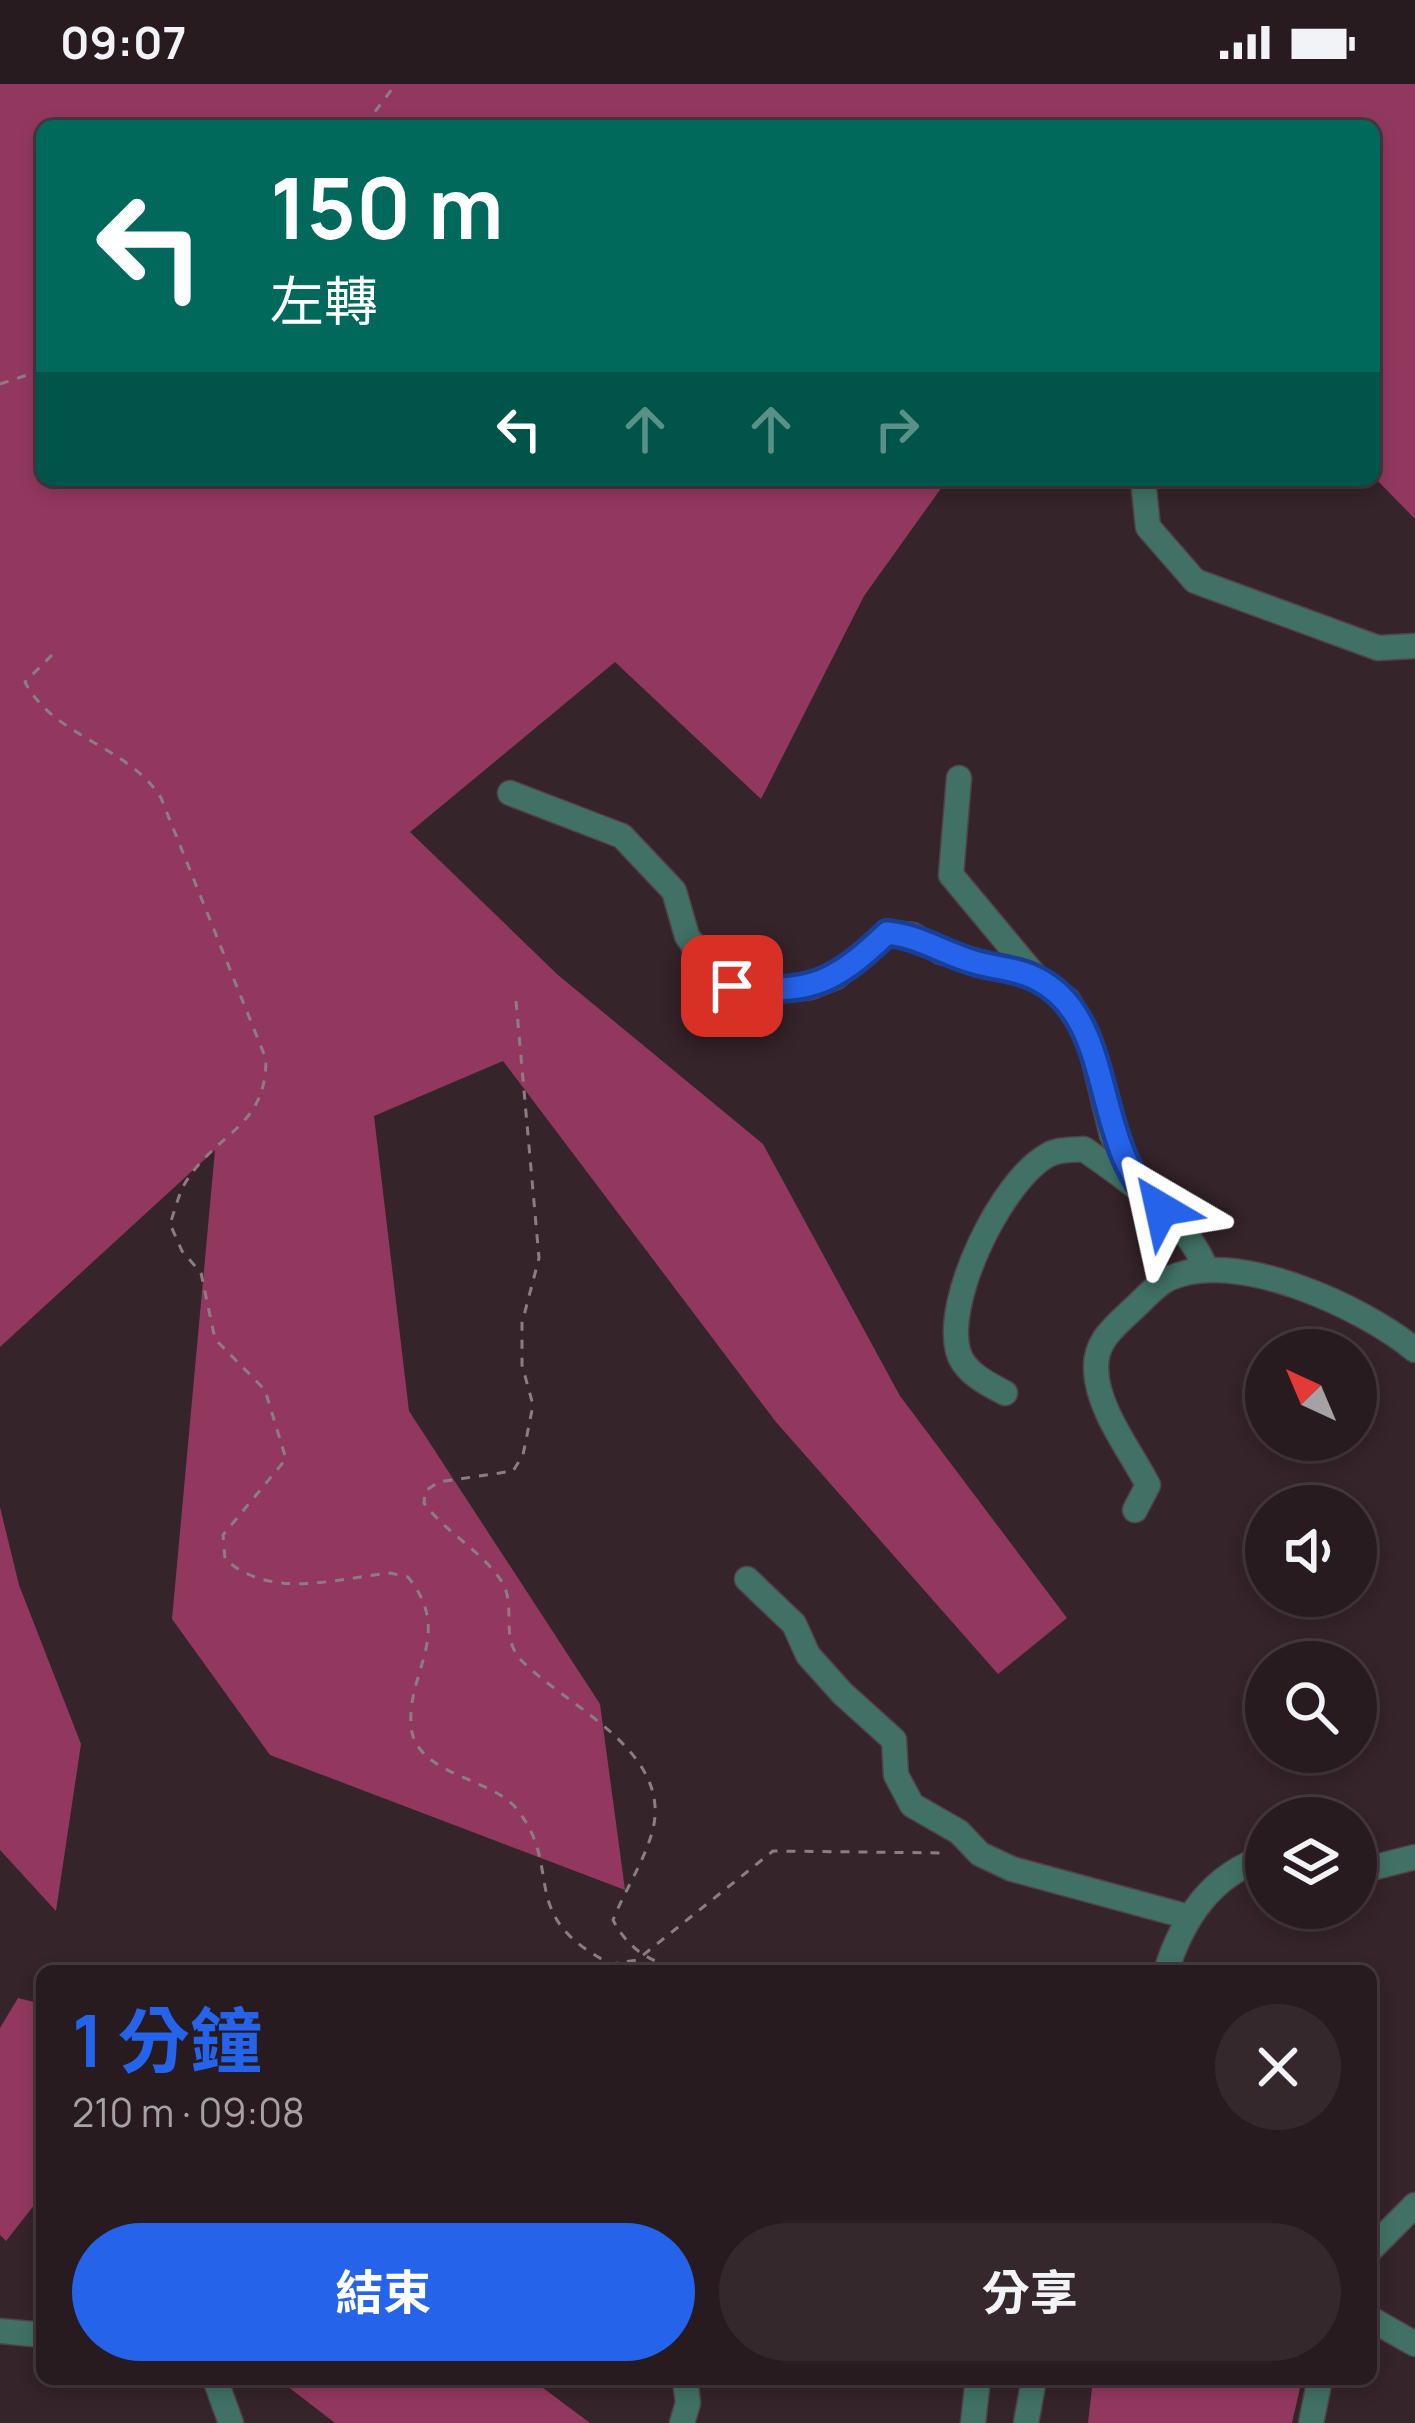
<!DOCTYPE html>
<html lang="zh-TW">
<meta charset="utf-8">
<style>
:root{--surface:#281b20;--page:#34282d;--text:#f1f3f6;--muted:#a5a1a5;--line:#44393e;--accent:#2563eb}
body{margin:0;font-family:Manrope,"Noto Sans TC",sans-serif;background:var(--page);color:var(--text);height:100vh;display:flex;flex-direction:column;font-size:45px;white-space:nowrap}
*{box-sizing:border-box;margin:0}
p{font-size:39px;color:var(--muted)}
.icon{flex:none;width:66px;height:66px;fill:none;stroke:currentColor;stroke-width:2;stroke-linecap:round;stroke-linejoin:round}
.map{position:relative;flex:1;overflow:hidden}
.side{position:absolute;left:36px;top:1881px;width:1341px;height:420px;display:flex;flex-direction:column;background:var(--surface);border-radius:18px;box-shadow:0 6px 18px #0003,0 0 0 3px var(--line)}
.side>*{flex:none}
.banner{position:absolute;left:36px;top:36px;width:1344px;height:366px;border-radius:18px;box-shadow:0 6px 18px #0003,0 0 0 3px var(--line);background:#00695c;color:#fff;overflow:hidden}
.needle{width:78px;rotate:316deg}
.tools{position:absolute;left:1245px;top:1245px;display:grid;gap:24px}
.tools a{display:grid;place-items:center;width:132px;height:132px;border-radius:50%;background:var(--surface);box-shadow:0 6px 18px #0003,0 0 0 3px var(--line);font-size:60px}
.pin{position:absolute;display:grid;place-items:center;width:102px;height:102px;color:#fff;margin:-51px;border-radius:24px;box-shadow:0 6px 18px #0006}
.me{position:absolute;width:132px;margin:-66px;rotate:324deg;stroke-linejoin:round;filter:drop-shadow(0 0 9px #0008)}
.turn{display:flex;align-items:center;gap:42px;height:252px;padding:0 36px;font-size:54px}
.turn .icon{width:156px;height:156px;stroke-width:2.5}
.turn b{display:block;font-size:84px;line-height:102px}
.lanes{display:flex;align-items:center;height:114px;padding:0 36px;background:#0003;justify-content:center;gap:60px;direction:ltr}
.lanes .off{opacity:.35}
.round{display:grid;place-items:center;flex:none;width:126px;height:126px;border-radius:63px;background:var(--page)}
.overview{display:flex;align-items:center;justify-content:space-between;height:204px;padding:0 36px}
h1{font-size:72px;font-weight:700;line-height:90px;color:var(--accent)}
.button{display:flex;gap:24px;margin-top:auto;padding:24px 36px}
.button a{flex:1;height:138px;border-radius:72px;background:var(--accent);color:#fff;font-size:48px;font-weight:700;line-height:138px;text-align:center}
.button a+a{background:var(--page);color:var(--text)}
.status{display:flex;justify-content:space-between;align-items:center;height:84px;padding:0 60px;background:var(--surface);direction:ltr}
.status svg{height:33px;fill:currentColor}
.map>svg:first-child{display:block}
.forest{fill:#92385e}
.lines{fill:none;stroke-linecap:round;stroke-linejoin:round}
.minor-casing{stroke:#524247;stroke-width:27}
.path{stroke:#8c7d82;stroke-width:3;stroke-dasharray:9 9;stroke-linecap:butt}
.minor{stroke:#407164;stroke-width:24}
.route-casing{stroke:#184099;stroke-width:30}
.route{stroke:#2563eb;stroke-width:21}
</style>
<div class="status"><b>09:07</b><svg viewBox="0 0 49 12"><path d="M0 12V9h3v3zM5 12V6h3v6zM10 12V3h3v9zM15 12V0h3v12zM26 1h20v11H26zM47 4h2v5h-2z"/></svg></div>
<div class="map">
<svg width="1415" height="2339" viewBox="0 0 1415 2339">
<rect width="100%" height="100%" fill="#35242a"/>
<!-- forest -->
<g class="forest">
<polygon points="0,0 1415,0 1415,435 1374,393 1374,42 42,42 42,396 947,396 864,512 761,715 615,578 410,748 558,891 763,1060 900,1312 1067,1534 998,1590 776,1338 503,977 374,1032 409,1327 600,1620 625,1806 270,1671 172,1535 215,1066 0,1263"/>
<polygon points="0,1423 19,1501 81,1660 56,1827 0,1766"/>
<polygon points="18,1914 42,1920 42,2111 6,2157 0,2151 0,1944"/>
<polygon points="278,2295 531,2295 590,2339 335,2339"/>
<polygon points="1093,2295 1302,2295 1292,2339 1088,2339"/>
</g>
<g class="lines">
<defs>
<g id="minor">
<polyline points="1143,396 1148,443 1195,497 1378,564 1415,562"/>
<polyline points="959,694 951,791 1036,893 1068,916 1088,952 1112,1051 1138,1102"/>
<polyline points="510,709 622,752 674,807 687,852 709,884 732,902 774,907 811,903 836,893 887,849 913,851 941,868 1036,893"/>
<path d="M1005,1309C988,1300 963,1288 958,1267C944,1215 1002,1096 1048,1071C1058,1065 1073,1066 1084,1065C1128,1097 1186,1133 1206,1185"/>
<path d="M1135,1426L1148,1401C1130,1366 1097,1325 1096,1285C1095,1257 1114,1243 1133,1225C1143,1216 1156,1201 1168,1195C1234,1163 1363,1223 1415,1266"/>
<polyline points="747,1495 794,1540 808,1571 842,1609 894,1656 896,1691 912,1721 959,1748 980,1770 1012,1785 1189,1833"/>
<polyline points="1356,1788 1415,1773"/>
<path d="M1166,1887C1183,1834 1211,1791 1266,1773"/>
<polyline points="1371,2165 1415,2121"/>
<polyline points="1371,2235 1415,2260"/>
<polyline points="0,2247 42,2251"/>
<polyline points="215,2295 231,2339"/>
<polyline points="682,2339 688,2319 685,2295"/>
<polyline points="973,2339 978,2295"/>
<polyline points="1026,2339 1034,2295"/>
<polyline points="1311,2339 1320,2295"/>
</g>
</defs>
<!-- minor casing -->
<use href="#minor" class="minor-casing"/>
<!-- path -->
<g class="path">
<polyline points="364,42 396,0"/>
<polyline points="0,300 42,286"/>
<path d="M52,571L25,598C54,654 128,661 161,714L266,975C266,1043 219,1047 187,1096C179,1108 175,1126 170,1140L182,1167L201,1189L215,1255L265,1306L286,1375L223,1451L225,1475C271,1516 333,1495 390,1489L408,1493C454,1550 407,1586 411,1642C415,1691 490,1693 516,1724C566,1786 514,1831 611,1880L637,1876L773,1767L948,1769"/>
<path d="M516,917L539,1174L522,1239V1281L533,1321L523,1371L513,1387L439,1398L425,1407L424,1419C445,1448 483,1468 502,1498C517,1523 499,1554 522,1577C567,1623 678,1669 651,1752C642,1781 624,1808 613,1836C633,1874 663,1884 703,1887"/>
<polyline points="706,1887 761,1887"/>
</g>
<!-- minor -->
<use href="#minor" class="minor"/>
</g>
<g class="lines">
<defs>
<path id="route" d="M732,902C807,911 833,901 887,849C919,852 943,869 974,878C994,884 1019,885 1037,895C1119,936 1089,1065 1161,1125"/>
</defs>
<!-- route casing -->
<use href="#route" class="route-casing"/>
<!-- route -->
<use href="#route" class="route"/>
</g>
</svg>
<div class="tools">
<a><svg class="needle" viewBox="-14 -14 28 28"><path d="M0-13l5 13h-10z" fill="#e53935"/><path d="M0 13l5-13h-10z" fill="#a5a1a5"/></svg></a>
<a><svg class="icon" aria-label="sound" viewBox="0 0 24 24"><path d="M4 9h4l5-4v14l-5-4H4zM17 9q2 3 0 6"/></svg></a>
<a><svg class="icon" aria-label="search" viewBox="0 0 24 24"><circle cx="10" cy="10" r="6"/><path d="M15 15l6 6"/></svg></a>
<a><svg class="icon" aria-label="layers" viewBox="0 0 24 24"><path d="M12 4l9 5-9 5-9-5zM3 14l9 5 9-5"/></svg></a>
</div>
<div class="pin" style="left:732px;top:902px;background:#d93025"><svg class="icon" aria-label="arrive" viewBox="0 0 24 24"><path d="M6 21V4h12l-3 4 3 4H6"/></svg></div>
<svg class="me" style="left:1161px;top:1125px" viewBox="-20 -20 40 40"><path d="M0-17L14 15 0 8-14 15z" fill="#2563eb" stroke="#fff" stroke-width="4"/></svg>
<div class="banner">
<div class="turn"><svg class="icon" aria-label="left" viewBox="0 0 24 24"><path d="M17 20v-9H6M10 6l-5 5 5 5"/></svg><div><b>150 m</b>左轉</div></div>
<div class="lanes"><svg class="icon" aria-label="left" viewBox="0 0 24 24"><path d="M17 20v-9H6M10 6l-5 5 5 5"/></svg><svg class="icon off" aria-label="ahead" viewBox="0 0 24 24"><path d="M12 20V5M6 11l6-6 6 6"/></svg><svg class="icon off" aria-label="ahead" viewBox="0 0 24 24"><path d="M12 20V5M6 11l6-6 6 6"/></svg><svg class="icon off" aria-label="right" viewBox="0 0 24 24"><path d="M7 20v-9h11M14 6l5 5-5 5"/></svg></div>
</div>
<section class="side">
<div class="overview"><div><h1>1 分鐘</h1><p>210 m · 09:08</p></div><a class="round"><svg class="icon" aria-label="close" viewBox="0 0 24 24"><path d="M6 6l12 12M18 6L6 18"/></svg></a></div>
<div class="button"><a>結束</a><a>分享</a></div>
</section>
</div>
